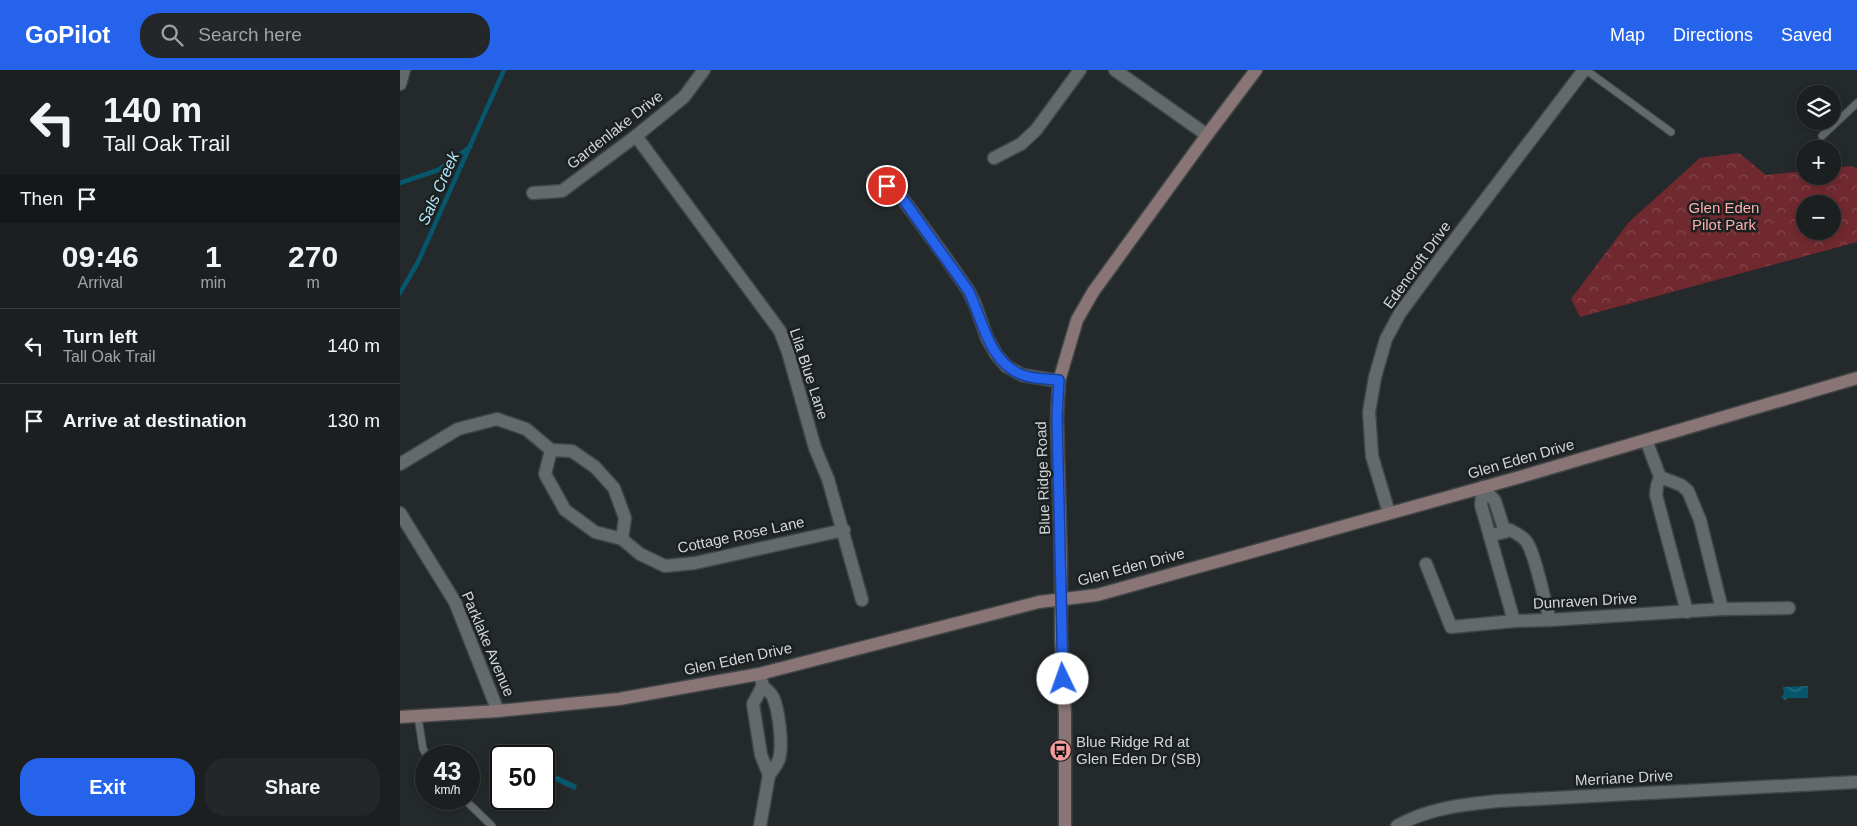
<!DOCTYPE html>
<meta charset="utf-8">
<style>
:root{--surface:#1b1f20;--page:#242729;--text:#f1f3f6;--muted:#a0a2a5;--line:#393d3e;--accent:#2563eb}
body{margin:0;font-family:Arial,sans-serif;background:var(--page);color:var(--text);height:100vh;display:flex;flex-direction:column;font-size:19px;white-space:nowrap}
*{box-sizing:border-box;margin:0}
p{font-size:16px;color:var(--muted)}
.icon{flex:none;width:28px;height:28px;fill:none;stroke:currentColor;stroke-width:2;stroke-linecap:round;stroke-linejoin:round}
.map{position:relative;flex:1;overflow:hidden}
.side{display:flex;flex-direction:column;background:var(--surface);width:400px}
.side>*{flex:none}
.guide{background:#1b1f20;color:var(--text);overflow:hidden}
.fabs{position:absolute;left:1396px;top:15px;display:grid;gap:10px}
.fabs a{display:grid;place-items:center;width:45px;height:45px;border-radius:50%;background:var(--surface);box-shadow:0 2px 8px #0003,0 0 0 1px var(--line);font-size:25px}
.speed{position:absolute;left:15px;top:675px;display:flex;gap:10px;font-size:25px;font-weight:700;text-align:center}
.speed>*{display:grid;place-content:center;width:65px;height:65px;border-radius:50%;background:var(--surface);box-shadow:0 2px 8px #0003,0 0 0 1px var(--line);line-height:1}
.speed small{font-size:12px;font-weight:400}
.speed .limit{border:2px solid #111;border-radius:8px;background:#fff;color:#111}
.pin{position:absolute;display:grid;place-items:center;width:42px;height:42px;color:#fff;margin:-21px;border:2px solid #fff;border-radius:50%;box-shadow:0 1px 5px #0007}
.me{position:absolute;width:55px;margin:-28px;rotate:357deg;stroke-linejoin:round;filter:drop-shadow(0 0 4px #0008)}
.turn{display:flex;align-items:center;gap:18px;height:105px;padding:0 20px;font-size:22px}
.turn .icon{width:65px;height:65px;stroke-width:2.5}
.turn b{display:block;font-size:35px;line-height:42px}
.then{display:flex;align-items:center;height:48px;padding:0 20px;background:#0003;gap:10px;font-size:19px}
.eta{display:flex;justify-content:space-evenly;align-items:center;height:85px;text-align:center}
.eta b{font-size:30px;font-weight:600;line-height:35px}
.button{display:flex;gap:10px;margin-top:auto;padding:10px 20px}
.button a{flex:1;height:58px;border-radius:20px;background:var(--accent);color:#fff;font-size:20px;font-weight:600;line-height:58px;text-align:center}
.button a+a{background:var(--page);color:var(--text)}
ul{padding:0;list-style:none}
li{display:flex;align-items:center;gap:15px;height:75px;padding:0 20px;border-top:1px solid var(--line)}
li div{flex:1}
li b{display:block;font-size:19px}
li em{font-style:normal}
header{display:flex;align-items:center;gap:30px;box-sizing:border-box;height:70px;padding:0 25px;background:var(--accent);color:#fff}
header strong{font-size:24px}
nav{display:flex;gap:28px;margin-inline-start:auto;font-size:18px}
.search{width:350px;height:45px;background:var(--page);display:flex;align-items:center;gap:12px;box-sizing:border-box;padding:0 18px;border-radius:20px;color:var(--muted);font-size:19px}
main{display:flex;flex:1;min-height:0}
.map>svg:first-child{display:block}
.park{fill:url(#park-crowns);fill-rule:evenodd}
.water{fill:url(#water-waves)}
.lines{fill:none;stroke-linecap:round;stroke-linejoin:round}
.stream{stroke:#06576b;stroke-width:4.5}
.lane-casing{stroke:#404546;stroke-width:9}
.street-casing{stroke:#404546;stroke-width:15}
.secondary-casing{stroke:#404546;stroke-width:15}
.lane{stroke:#646a6c;stroke-width:7}
.street{stroke:#646a6c;stroke-width:12}
.secondary{stroke:#897476;stroke-width:12}
.route-casing{stroke:#184099;stroke-width:12}
.route{stroke:#2563eb;stroke-width:9}
.labels{text-anchor:middle;stroke-width:5;stroke-linejoin:round;paint-order:stroke}
.street-label{font-size:15px;fill:#d2d5d6;stroke:#1b2021}
.park-label{font-size:15px;fill:#fdadae;stroke:#1b2021}
.poi-label{font-size:15px;fill:#d2d5d6;stroke:#1b2021;text-anchor:start}
.water-label{font-size:16px;font-style:italic;fill:#b1e8fb;stroke:#1b2021}
</style>
<header>
<strong>GoPilot</strong>
<div class="search"><svg class="icon" aria-label="search" viewBox="0 0 24 24"><circle cx="10" cy="10" r="6"/><path d="M15 15l6 6"/></svg>Search here</div>
<nav><a>Map</a><a>Directions</a><a>Saved</a></nav>
</header>
<main>
<section class="side">
<div class="guide">
<div class="turn"><svg class="icon" aria-label="left" viewBox="0 0 24 24"><path d="M17 20v-9H6M10 6l-5 5 5 5"/></svg><div><b>140 m</b>Tall Oak Trail</div></div>
<div class="then">Then<svg class="icon" aria-label="arrive" viewBox="0 0 24 24"><path d="M6 21V4h12l-3 4 3 4H6"/></svg></div>
</div>
<div class="eta">
<div><b>09:46</b><p>Arrival</p></div>
<div><b>1</b><p>min</p></div>
<div><b>270</b><p>m</p></div>
</div>
<ul>
<li><svg class="icon" aria-label="left" viewBox="0 0 24 24"><path d="M17 20v-9H6M10 6l-5 5 5 5"/></svg><div><b>Turn left</b><p>Tall Oak Trail</p></div><em>140 m</em></li>
<li><svg class="icon" aria-label="arrive" viewBox="0 0 24 24"><path d="M6 21V4h12l-3 4 3 4H6"/></svg><div><b>Arrive at destination</b></div><em>130 m</em></li>
</ul>
<div class="button"><a>Exit</a><a>Share</a></div>
</section>
<div class="map">
<svg width="1457" height="756" viewBox="0 0 1457 756">
<defs>
<pattern id="park-crowns" width="20" height="18" patternUnits="userSpaceOnUse" patternTransform="scale(1.25)"><rect width="20" height="18" fill="#70292f"/><path d="M2 6a3 3 0 1 1 6 0M12 15a3 3 0 1 1 6 0" fill="none" stroke="#84474c"/></pattern>
<pattern id="water-waves" width="16" height="10" patternUnits="userSpaceOnUse" patternTransform="scale(1.25)"><rect width="16" height="10" fill="#06576b"/><path d="M0 5q4-4 8 0t8 0" fill="none" stroke="#296e7f"/></pattern>
</defs>
<rect width="100%" height="100%" fill="#24292b"/>
<!-- park -->
<path class="park" d="M1339,83L1366,105L1405,101V106H1432L1433,98L1449,96L1457,98V172L1180,247L1171,229L1229,152L1300,88ZM1405,134H1432V161H1405Z"/>
<!-- water -->
<g class="water">
<polygon points="1408,616 1408,628 1388,628 1385,630 1381,627 1384,624 1383,617"/>
<polygon points="144,700 177,715 175,720 144,706"/>
</g>
<g class="lines">
<!-- stream -->
<g class="stream">
<polyline points="0,113 38,100 70,77"/>
<polyline points="0,223 18,192 104,0"/>
</g>
<defs>
<g id="lane">
<polyline points="1186,0 1271,62"/>
<polyline points="1422,66 1457,33"/>
<polyline points="18,647 23,679 27,686"/>
<polyline points="64,729 92,756"/>
</g>
<g id="street">
<polyline points="715,0 807,65"/>
<polyline points="0,14 4,0"/>
<polyline points="236,66 380,261 388,282 415,378 428,409 462,530"/>
<polyline points="594,88 621,74 636,60 680,0"/>
<polyline points="474,108 500,125 543,184 568,220 575,234 587,268 596,284 606,296 622,305 659,311"/>
<polyline points="133,123 162,121 236,66 284,27 304,0"/>
<polyline points="1246,370 1260,407 1257,416 1256,425 1287,542"/>
<polyline points="0,394 58,359 97,349 126,359 151,380 172,381 195,397 214,418 225,448 222,469 195,462 165,440 145,404 151,380"/>
<polyline points="1260,407 1281,415 1288,421 1300,450 1322,539"/>
<polyline points="1083,417 1081,435 1114,551"/>
<polyline points="1083,417 1095,431 1105,462"/>
<polyline points="0,443 55,532 98,641"/>
<polyline points="989,443 972,386 969,342 975,307 986,269 1000,243 1034,197 1184,0"/>
<path d="M1090,466L1110,460C1116,463 1122,466 1126,471C1135,482 1145,534 1150,550"/>
<polyline points="222,469 240,484 265,496 295,493 444,460"/>
<polyline points="1026,494 1051,557 1114,551 1150,550 1322,539 1389,538"/>
<path d="M361,609C363,621 369,619 373,627C379,640 383,676 379,689C377,695 373,700 369,705"/>
<polyline points="360,756 369,705 361,685 353,634 362,617"/>
<path d="M997,756C1028,738 1062,735 1098,731L1457,712"/>
</g>
<g id="secondary">
<polyline points="0,647 98,641 219,629 359,604 639,532 697,525 1120,407 1457,308"/>
<polyline points="665,756 665,644 661,566 661,494 657,347 659,311 677,250 693,222 807,65 856,0"/>
</g>
</defs>
<!-- lane casing -->
<use href="#lane" class="lane-casing"/>
<!-- street casing -->
<use href="#street" class="street-casing"/>
<!-- secondary casing -->
<use href="#secondary" class="secondary-casing"/>
<!-- lane -->
<use href="#lane" class="lane"/>
<!-- street -->
<use href="#street" class="street"/>
<!-- secondary -->
<use href="#secondary" class="secondary"/>
</g>
<g class="lines">
<defs>
<path id="route" d="M487,116L500,125L568,220C583,249 587,289 620,304C631,309 647,309 659,310L657,347L663,609"/>
</defs>
<!-- route casing -->
<use href="#route" class="route-casing"/>
<!-- route -->
<use href="#route" class="route"/>
</g>
<!-- icons -->
<defs>
<symbol id="bus-disc" viewBox="-11 -11 22 22"><circle r="9.5" fill="#f59b9d" stroke="#1b2021"/><path d="M-5-6H5V4H4V6H2V4H-2V6H-4V4H-5ZM-3.5-4V0h7V-4ZM-3.5 1.2v1.5H-2V1.2ZM2 1.2v1.5H3.5V1.2Z" fill="#111"/></symbol>
</defs>
<g fill-rule="evenodd">
<use href="#bus-disc" x="648" y="668" width="25" height="25"/>
</g>
<g class="labels">
<!-- street labels -->
<g class="street-label">
<text transform="translate(215 60) rotate(-38)" y="5">Gardenlake Drive</text>
<text transform="translate(1017 195) rotate(-54)" y="5">Edencroft Drive</text>
<text transform="translate(409 304) rotate(72)" y="5">Lila Blue Lane</text>
<text transform="translate(1121 389) rotate(-16)" y="5">Glen Eden Drive</text>
<text transform="translate(643 408) rotate(-92)" y="5">Blue Ridge Road</text>
<text transform="translate(341 465) rotate(-12)" y="5">Cottage Rose Lane</text>
<text transform="translate(731 497) rotate(-15)" y="5">Glen Eden Drive</text>
<text transform="translate(1185 531) rotate(-3)" y="5">Dunraven Drive</text>
<text transform="translate(88 574) rotate(67)" y="5">Parklake Avenue</text>
<text transform="translate(338 589) rotate(-12)" y="5">Glen Eden Drive</text>
<text transform="translate(1224 708) rotate(-3)" y="5">Merriane Drive</text>
</g>
<!-- park labels -->
<g class="park-label">
<text x="1324" y="143">Glen Eden<tspan x="1324" dy="17">Pilot Park</tspan></text>
</g>
<!-- poi labels -->
<g class="poi-label">
<text x="676" y="677">Blue Ridge Rd at<tspan x="676" dy="17">Glen Eden Dr (SB)</tspan></text>
</g>
<!-- water labels -->
<g class="water-label">
<text transform="translate(38 118) rotate(-66)" y="6">Sals Creek</text>
</g>
</g>
</svg>
<div class="fabs">
<a><svg class="icon" aria-label="layers" viewBox="0 0 24 24"><path d="M12 4l9 5-9 5-9-5zM3 14l9 5 9-5"/></svg></a>
<a>+</a>
<a>−</a>
</div>
<div class="speed"><div>43<small>km/h</small></div><div class="limit">50</div></div>
<div class="pin" style="left:487px;top:116px;background:#d93025"><svg class="icon" aria-label="arrive" viewBox="0 0 24 24"><path d="M6 21V4h12l-3 4 3 4H6"/></svg></div>
<svg class="me" style="left:663px;top:609px" viewBox="-20 -20 40 40"><circle r="19" fill="#fff"/><path d="M0-13L10 11 0 6-10 11z" fill="#2563eb"/></svg>
</div>
</main>
